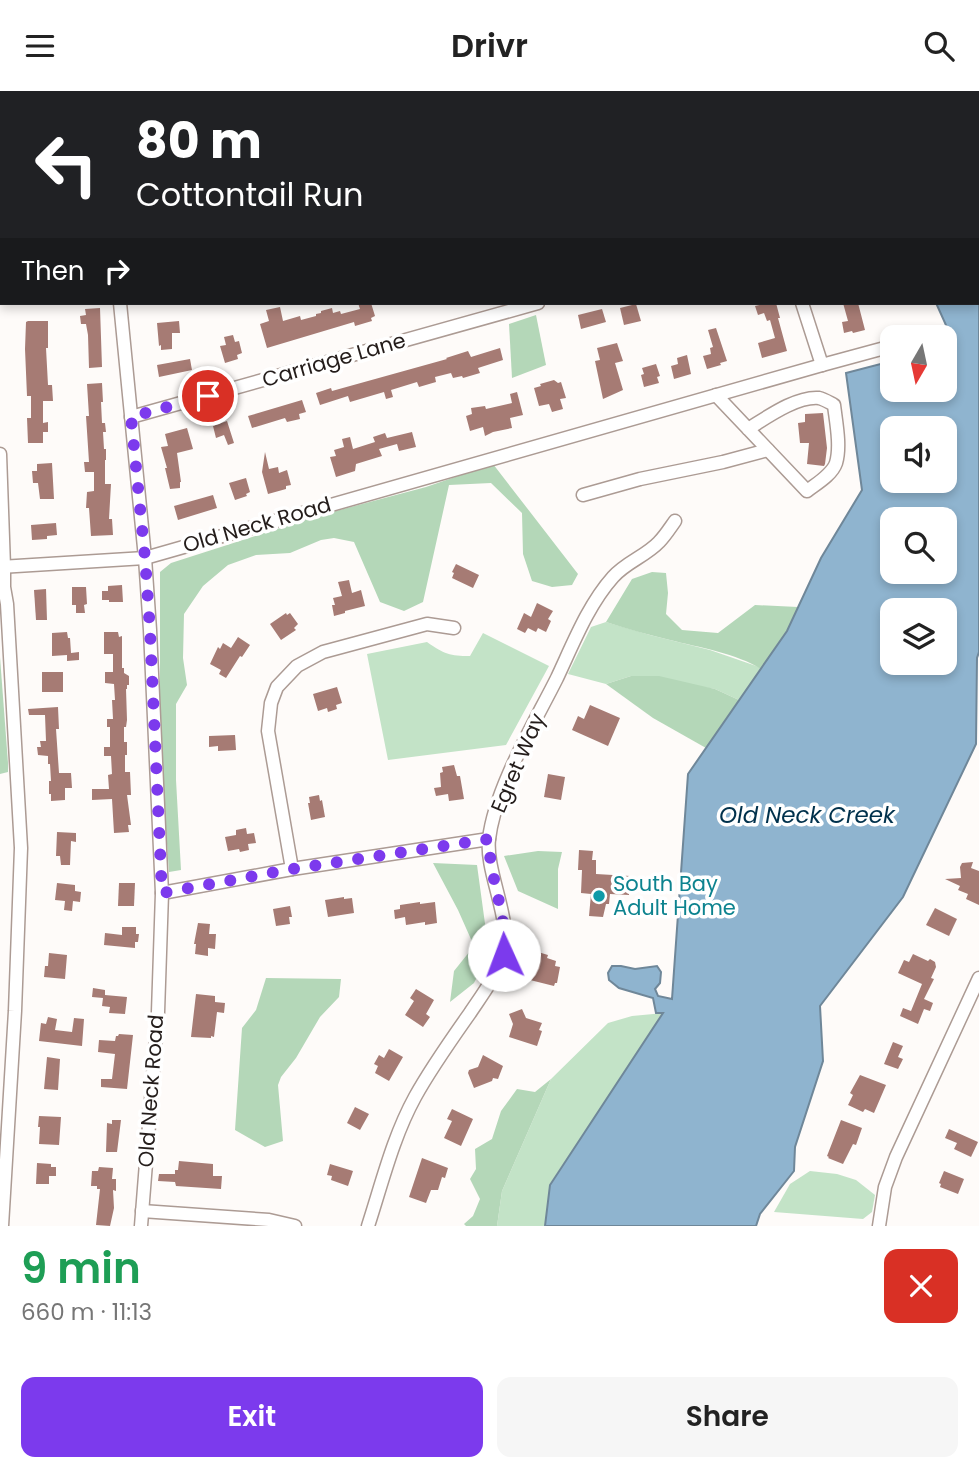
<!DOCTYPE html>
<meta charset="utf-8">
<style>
:root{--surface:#fff;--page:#f6f6f6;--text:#222;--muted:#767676;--accent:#7c3aed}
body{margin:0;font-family:Poppins,sans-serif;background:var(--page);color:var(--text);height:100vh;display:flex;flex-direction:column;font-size:26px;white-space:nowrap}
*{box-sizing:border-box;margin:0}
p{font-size:23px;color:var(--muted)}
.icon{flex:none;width:38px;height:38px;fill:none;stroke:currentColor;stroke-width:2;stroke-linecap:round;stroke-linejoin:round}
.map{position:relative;height:1135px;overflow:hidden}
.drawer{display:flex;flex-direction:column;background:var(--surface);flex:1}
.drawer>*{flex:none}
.banner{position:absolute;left:0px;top:0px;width:980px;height:214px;box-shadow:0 4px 10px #0003;background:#202124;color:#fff;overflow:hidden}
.needle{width:46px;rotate:189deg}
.buttons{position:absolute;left:880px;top:234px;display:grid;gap:14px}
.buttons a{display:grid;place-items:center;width:77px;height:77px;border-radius:14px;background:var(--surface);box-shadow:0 4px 10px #0003;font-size:35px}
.pin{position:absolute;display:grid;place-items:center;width:60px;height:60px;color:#fff;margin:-30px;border:4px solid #fff;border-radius:50%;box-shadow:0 2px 7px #0007}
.me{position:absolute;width:77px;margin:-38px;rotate:358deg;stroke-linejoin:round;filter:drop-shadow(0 0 5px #0008)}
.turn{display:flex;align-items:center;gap:24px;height:147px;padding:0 21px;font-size:32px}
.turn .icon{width:91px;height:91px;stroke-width:2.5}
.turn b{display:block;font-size:49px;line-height:60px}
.then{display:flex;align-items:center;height:66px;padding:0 21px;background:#0003;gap:14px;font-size:26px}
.round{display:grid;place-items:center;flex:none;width:74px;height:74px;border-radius:14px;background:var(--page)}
.overview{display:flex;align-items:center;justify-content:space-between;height:119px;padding:0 21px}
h1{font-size:42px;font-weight:600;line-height:52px;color:#1e9e55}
.cta{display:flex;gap:14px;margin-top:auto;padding:14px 21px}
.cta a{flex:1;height:80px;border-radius:14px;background:var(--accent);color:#fff;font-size:28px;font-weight:600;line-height:80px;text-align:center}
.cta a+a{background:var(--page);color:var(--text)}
header{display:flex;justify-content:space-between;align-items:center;height:91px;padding:0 21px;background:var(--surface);font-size:32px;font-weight:600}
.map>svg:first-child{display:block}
.green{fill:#c3e3c7}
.forest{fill:#b4d7b8}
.water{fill:#8fb4cf;stroke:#6f8799;stroke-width:2;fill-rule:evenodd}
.building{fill:#a67b74}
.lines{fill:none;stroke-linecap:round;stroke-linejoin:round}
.minor-casing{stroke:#ac9b94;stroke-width:15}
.minor{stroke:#fff;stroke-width:12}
.route{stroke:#7c3aed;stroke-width:12;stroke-dasharray:0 21.6}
.culture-dot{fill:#0f9aa8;stroke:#fff;stroke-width:2.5}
.labels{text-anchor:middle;stroke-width:7;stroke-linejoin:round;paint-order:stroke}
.street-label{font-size:21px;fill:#241d1b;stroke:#fff}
.culture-label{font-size:21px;fill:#0d838f;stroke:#fff;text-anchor:start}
.water-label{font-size:23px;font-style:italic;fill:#00314c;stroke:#fff}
</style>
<header><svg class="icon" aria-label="menu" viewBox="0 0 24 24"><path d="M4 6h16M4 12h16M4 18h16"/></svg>Drivr<svg class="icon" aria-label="search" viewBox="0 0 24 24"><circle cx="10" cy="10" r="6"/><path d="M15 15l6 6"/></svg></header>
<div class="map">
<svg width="979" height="1135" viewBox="0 0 979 1135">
<rect width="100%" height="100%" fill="#fefbf9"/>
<!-- green -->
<g class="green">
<polygon points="606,531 650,544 710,559 762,577 739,609 715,598 631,585 606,593 568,583 591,536"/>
<path d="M483,542L549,575L506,654L388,669L367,563L427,551C444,563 450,565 470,565Z"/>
<polygon points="664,922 550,1093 545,1135 497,1135 502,1100 551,988 608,932 632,925"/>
<polygon points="810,1080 837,1083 856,1089 875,1104 872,1121 863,1128 774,1121 790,1093"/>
</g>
<!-- forest -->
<g class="forest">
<polygon points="536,224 546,274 512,287 509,233"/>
<polygon points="493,373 578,483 572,494 552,496 532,490 523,463 522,422 491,392 449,394 423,511 404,520 380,511 354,451 334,447 321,449 290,462 256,464 228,474 203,495 184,523 183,567 187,594 176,613 176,689 181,779 169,781 160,653 160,481 171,472 317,425 426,396"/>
<path d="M652,481L666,482L668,502L666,523L682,539L718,542L755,514L798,516L787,540L761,578C738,563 698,556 670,549C649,544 627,538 606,531L632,488Z"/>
<polygon points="0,566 8,672 8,681 0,683"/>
<polygon points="631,585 659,585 715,598 739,609 706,657 653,627 606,593"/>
<polygon points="538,760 562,761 558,778 558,818 518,800 504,765"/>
<polygon points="433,772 477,774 489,862 474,892 450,911 454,880 474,855 458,819"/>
<polygon points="266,887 341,888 339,906 320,926 296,967 281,986 278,994 283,1050 265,1056 235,1039 242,937 256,919"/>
<polygon points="551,988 502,1100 497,1135 466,1135 464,1133 473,1125 480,1108 470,1088 476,1078 475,1058 492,1048 501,1020 517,998 535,1001"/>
</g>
<!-- water -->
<path class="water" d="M849,0H979V561L977,567L976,653L903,806L820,915L823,970L795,1056L794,1080L760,1123L756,1135H545L550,1094L663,922H656L653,907L619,897L609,889L608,882L612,875H621L635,878L657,875L661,881L660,892L655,898L658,905L672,908L688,683L787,540L821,467L862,399L846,282L892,270V299H945V257L955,254L936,212H978V2H852ZM892,338H945V390H892ZM892,429H945V481H892ZM892,520H945V572H892Z"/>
<!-- building -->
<g class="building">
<polygon points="358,212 371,212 375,225 371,227 372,230 355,235 354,231 267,257 260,233 269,230 266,219 280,216 283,230 300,225 301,229 316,225 316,223 321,222 321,220 332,217 333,222 340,220 341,223 360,218"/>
<polygon points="768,212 776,212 780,227 778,227 787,260 762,267 758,252 775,247 770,229 767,230 764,222 758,224 755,215"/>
<polygon points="843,212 858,212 865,239 853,242 852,240 844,242 842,231 848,230"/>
<polygon points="636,213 641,230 624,234 620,217"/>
<polygon points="100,217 102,276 89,277 88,244 86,233 81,233 80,225 86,224 85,218"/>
<polygon points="602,218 606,231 581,238 578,224"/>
<polygon points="28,230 48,230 48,257 46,257 48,294 52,294 53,310 43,310 43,332 48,331 48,341 43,341 43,352 28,352 27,327 31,327 31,305 27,305 25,258 26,231"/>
<polygon points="179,230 180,242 172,242 172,258 161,259 161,254 159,255 157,232"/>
<polygon points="716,237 727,270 720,272 721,274 707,278 703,265 711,263 710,257 713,256 708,239"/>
<polygon points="233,244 235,251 239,250 242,262 237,264 238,268 225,272 220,255 226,254 224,246"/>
<polygon points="617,252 623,270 615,272 623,299 603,308 595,270 600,269 597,257"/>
<polygon points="500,257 503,269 478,277 480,282 463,287 462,285 453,287 451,282 435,286 436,291 419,296 417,291 391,299 393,306 386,308 384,301 350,311 348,305 320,314 316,302 331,297 332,300 447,268 446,267 468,260 471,266"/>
<polygon points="687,264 691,283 674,288 671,275 678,273 677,267"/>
<polygon points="190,268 192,279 159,286 157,274"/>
<polygon points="656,273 660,285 657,286 659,292 644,296 641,284 644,283 642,277"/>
<polygon points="554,289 558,292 561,291 566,307 560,308 563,318 552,321 549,313 539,315 534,297 541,295 540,293"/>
<polygon points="102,292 103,311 101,311 102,332 105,332 106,341 103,341 104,358 106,358 106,369 105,369 105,393 111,393 109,428 112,428 113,444 91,445 89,417 86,417 87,401 94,400 94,381 85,381 84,371 89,371 86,325 89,325 87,293"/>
<polygon points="517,301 523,324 510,327 512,337 493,341 485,345 483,336 470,340 466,325 472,323 471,317 485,315 486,318 512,312 510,303"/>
<polygon points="302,309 306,321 299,323 300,328 287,331 285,327 252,337 248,325"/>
<polygon points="823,322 827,357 825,373 824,375 807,373 809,352 800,352 798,332 805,331 805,323"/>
<polygon points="227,330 234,352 228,354 224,344 216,347 213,335"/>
<polygon points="187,337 193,358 177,362 181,391 180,391 180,397 170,398 165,377 167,377 161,356 168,355 165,343"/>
<polygon points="412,341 416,356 399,360 397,353 379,358 382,365 356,373 355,380 336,386 330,366 336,365 334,359 344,356 342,348 350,346 353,358 375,351 373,346 385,342 387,347"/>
<polygon points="265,361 269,378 278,376 279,382 287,379 291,394 286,395 286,398 268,403 262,381"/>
<polygon points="52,372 54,408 40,408 38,392 33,392 32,380 37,380 37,373"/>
<polygon points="246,387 250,401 246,403 247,405 235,409 229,392"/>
<polygon points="213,404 217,417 178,429 174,415"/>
<polygon points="56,432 57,444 47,445 47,448 32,449 31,434"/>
<polygon points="456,473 479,484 473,497 452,487 454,482 452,481"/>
<polygon points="349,489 352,502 361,499 365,515 345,520 345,522 334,525 332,514 335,514 333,507 342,505 338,491"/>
<polygon points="122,494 123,511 109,511 109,509 102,509 102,500 108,500 108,495"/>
<polygon points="72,496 86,496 87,513 84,514 85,522 76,522 76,514 72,514"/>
<polygon points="46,498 47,529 36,529 34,499"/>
<polygon points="537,512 553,520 548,528 551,530 546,541 538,537 536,541 528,537 525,542 517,538 524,522 531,526"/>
<polygon points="286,522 287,524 290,522 298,533 294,537 296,539 281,549 270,533"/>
<polygon points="67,541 68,547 70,547 71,562 79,561 79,569 67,570 67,564 52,565 52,542"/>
<polygon points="104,541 118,541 119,546 122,545 122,577 124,577 124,582 129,585 129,594 127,594 127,598 126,598 127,629 126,636 124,636 124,651 127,651 127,664 125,664 125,681 130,681 131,704 127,704 131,734 128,734 129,741 114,742 112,708 92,709 92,698 109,698 108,684 112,683 111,665 104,665 104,656 110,656 110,636 107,636 107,628 113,628 112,609 115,609 114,593 105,592 105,581 113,581 113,563 104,563"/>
<polygon points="238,546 250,554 242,566 240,565 226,587 219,583 221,579 210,573 218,556 220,558 223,552 231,557"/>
<rect x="42" y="581" width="21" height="20"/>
<polygon points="337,596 342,612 336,614 337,618 328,621 327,617 318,620 313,603"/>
<polygon points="590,614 620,627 608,655 572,639 578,625 584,628"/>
<polygon points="58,616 59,638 56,638 59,682 71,682 72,697 65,697 65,709 51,710 51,703 49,703 49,690 51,690 50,673 48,673 48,665 38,664 37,656 41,656 40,650 46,650 45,624 29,624 28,618"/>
<polygon points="235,644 236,659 218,660 218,655 209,656 209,645"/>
<polygon points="454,674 457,685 460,685 464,708 449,710 448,703 436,705 434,697 441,696 440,682 443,681 442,676"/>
<polygon points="548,683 565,686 561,709 544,706"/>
<polygon points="319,704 320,710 322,709 325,726 311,729 308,712 310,712 309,706"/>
<polygon points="246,737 247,743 254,742 256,752 248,753 249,759 240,761 239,758 228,760 225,746 236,744 236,739"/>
<polygon points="57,741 76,742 76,751 71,750 70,774 61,774 60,765 56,765"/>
<polygon points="579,759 593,760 592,769 596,769 596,783 630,785 629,804 610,803 609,813 606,813 603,826 589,825 591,803 581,802 582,779 578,779"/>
<polygon points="973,771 971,777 979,780 979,814 966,808 968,803 958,799 960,795 945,788 961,787 960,776 962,772"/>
<polygon points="57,792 75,794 75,800 81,801 80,811 73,810 72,820 64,819 65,810 55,809"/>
<polygon points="119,792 135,792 134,815 118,815"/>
<polygon points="344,806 344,808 352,807 354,822 328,826 325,809"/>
<polygon points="420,811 420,813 435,811 437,832 425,834 425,831 406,834 405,826 395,828 394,819 400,818 400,814"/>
<polygon points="290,815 292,826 289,826 290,833 276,835 273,818"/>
<polygon points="935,817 957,828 949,845 926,834"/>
<polygon points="198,832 210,833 209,843 216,843 215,858 208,857 208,865 195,863 196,853 194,853"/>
<polygon points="122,836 136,836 136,843 139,843 138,851 135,851 135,857 104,854 105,842 122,844"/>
<polygon points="538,861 548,864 547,867 556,870 555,875 560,876 557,892 555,892 554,895 530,889"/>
<polygon points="49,862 67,864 65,888 44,886 45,875 48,875"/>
<polygon points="913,863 928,870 930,868 935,871 936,876 931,887 934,888 924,908 933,912 930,920 924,918 918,933 900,925 903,917 911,920 922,893 898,882 904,869 909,871"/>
<polygon points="93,897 105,899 105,904 127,906 125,923 109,922 110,916 102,915 103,907 92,906"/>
<polygon points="416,898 434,909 426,923 430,926 423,936 405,924 414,910 410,907"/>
<polygon points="196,903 215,905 215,911 225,912 224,922 217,921 214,946 211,945 211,947 191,946"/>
<polygon points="522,918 526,927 542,932 539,939 542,940 537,955 509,946 513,933 509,923"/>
<polygon points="48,926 57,928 55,939 72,941 74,927 84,928 82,955 39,950 41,932 46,933"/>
<polygon points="119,943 133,944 127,998 101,996 101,988 112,988 115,963 98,961 99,949 115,950 116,945 118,945"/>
<polygon points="893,951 903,955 898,966 903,968 898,978 884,973"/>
<polygon points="389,958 403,966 389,990 375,982 378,975 374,973 379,964 384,967"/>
<polygon points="483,964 503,975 498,988 493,987 492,990 474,997 468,982 469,979 478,976"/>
<polygon points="47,966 60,968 58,999 44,998"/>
<polygon points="860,984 886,994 874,1022 865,1018 863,1021 848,1014 853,1004 850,1002"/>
<polygon points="355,1016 369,1023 360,1039 347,1032"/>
<polygon points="452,1018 473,1028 461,1055 444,1047 452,1030 447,1028"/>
<polygon points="39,1025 61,1026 59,1054 39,1053 40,1036 38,1036"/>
<polygon points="112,1029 121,1029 117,1061 106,1061 107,1032 112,1033"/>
<polygon points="841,1029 862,1037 856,1054 853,1053 843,1073 828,1067 829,1066 827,1065"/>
<polygon points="949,1038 978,1051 971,1066 954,1058 957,1052 945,1047"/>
<polygon points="422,1067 448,1077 445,1087 442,1086 438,1099 431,1099 426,1112 409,1106"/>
<polygon points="179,1070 213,1073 213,1085 222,1085 221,1098 176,1095 175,1091 158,1090 159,1083 175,1083 175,1079 178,1079"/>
<polygon points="37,1072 51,1073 51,1076 56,1076 56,1085 49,1085 49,1093 36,1093"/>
<polygon points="330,1073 353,1080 348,1095 331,1089 332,1085 327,1084"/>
<polygon points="99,1076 113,1077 112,1088 116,1088 116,1100 113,1099 114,1117 110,1135 96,1134 100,1098 97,1098 97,1095 91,1095 92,1080 98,1080"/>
<polygon points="944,1080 964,1088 958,1103 940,1096 941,1093 939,1092"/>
</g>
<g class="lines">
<defs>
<g id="minor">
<polyline points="79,0 80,2"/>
<polyline points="651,0 652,2"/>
<polyline points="595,2 597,0"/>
<polyline points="120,212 145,467 150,539 162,802 158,921 141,1135"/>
<polyline points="802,212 822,274"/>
<path d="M716,304L807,400C816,393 832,384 836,372C841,355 836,331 834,314C830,312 824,308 819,307C796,305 766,327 748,338"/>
<polyline points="131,326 538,212"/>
<polyline points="0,363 4,476 4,496 7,513 21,757 15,920 2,1135"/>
<polyline points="583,404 640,388 723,371 768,359"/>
<polyline points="0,476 145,467 822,274 892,255"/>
<polyline points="292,778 268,640 271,612 277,596 297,575 323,561 427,533 454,537"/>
<polyline points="162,802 292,778 489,748"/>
<polyline points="142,1120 269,1129 295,1135"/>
<path d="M368,1135C382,1092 393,1046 415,1006C431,977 451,949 470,922C482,904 495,887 502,867C515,834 485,782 489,748C495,697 534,633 557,587C573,553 588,514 613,486C626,471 646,465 659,451C665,445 670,437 675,430"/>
<polyline points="879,1135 885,1096 896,1066 979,887"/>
</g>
</defs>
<!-- minor casing -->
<use href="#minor" class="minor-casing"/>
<!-- minor -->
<use href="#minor" class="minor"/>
</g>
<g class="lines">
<!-- route -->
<path class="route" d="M208,305L131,326L145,467L150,539L162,802L292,778L489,748C489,788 508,824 504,864"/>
</g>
<!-- markers -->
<circle class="culture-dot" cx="599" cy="805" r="7"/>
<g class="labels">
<!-- street labels -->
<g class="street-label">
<text transform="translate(334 269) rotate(-16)" y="7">Carriage Lane</text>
<text transform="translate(257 434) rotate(-16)" y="7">Old Neck Road</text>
<text transform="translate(518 672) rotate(-67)" y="7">Egret Way</text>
<text transform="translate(151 1000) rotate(-86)" y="7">Old Neck Road</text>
</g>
<!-- culture labels -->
<g class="culture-label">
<text x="613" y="800">South Bay<tspan x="613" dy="24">Adult Home</tspan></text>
</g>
<!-- water labels -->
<g class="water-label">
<text x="807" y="732">Old Neck Creek</text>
</g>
</g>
</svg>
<div class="buttons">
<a><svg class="needle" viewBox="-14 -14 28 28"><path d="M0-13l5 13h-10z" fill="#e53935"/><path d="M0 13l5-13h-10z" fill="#767676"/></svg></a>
<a><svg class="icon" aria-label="sound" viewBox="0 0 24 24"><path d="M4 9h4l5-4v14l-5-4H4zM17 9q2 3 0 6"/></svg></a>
<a><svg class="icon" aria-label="search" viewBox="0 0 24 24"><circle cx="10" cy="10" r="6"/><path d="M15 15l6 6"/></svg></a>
<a><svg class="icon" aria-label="layers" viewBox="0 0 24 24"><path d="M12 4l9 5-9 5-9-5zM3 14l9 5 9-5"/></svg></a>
</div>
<div class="pin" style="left:208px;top:305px;background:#d93025"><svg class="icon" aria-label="arrive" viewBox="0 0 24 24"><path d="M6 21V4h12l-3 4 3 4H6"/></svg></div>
<svg class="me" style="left:504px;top:864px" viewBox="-20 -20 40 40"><circle r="19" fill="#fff"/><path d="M0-13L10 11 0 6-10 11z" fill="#7c3aed"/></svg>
<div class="banner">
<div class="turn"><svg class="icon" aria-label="left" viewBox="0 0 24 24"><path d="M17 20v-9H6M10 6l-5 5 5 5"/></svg><div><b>80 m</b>Cottontail Run</div></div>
<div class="then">Then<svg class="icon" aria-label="right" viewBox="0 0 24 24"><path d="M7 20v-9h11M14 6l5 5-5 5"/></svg></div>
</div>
</div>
<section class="drawer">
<div class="overview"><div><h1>9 min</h1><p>660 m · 11:13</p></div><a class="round" style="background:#d93025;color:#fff"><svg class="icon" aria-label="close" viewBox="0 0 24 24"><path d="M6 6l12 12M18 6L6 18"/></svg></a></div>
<div class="cta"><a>Exit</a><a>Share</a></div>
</section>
